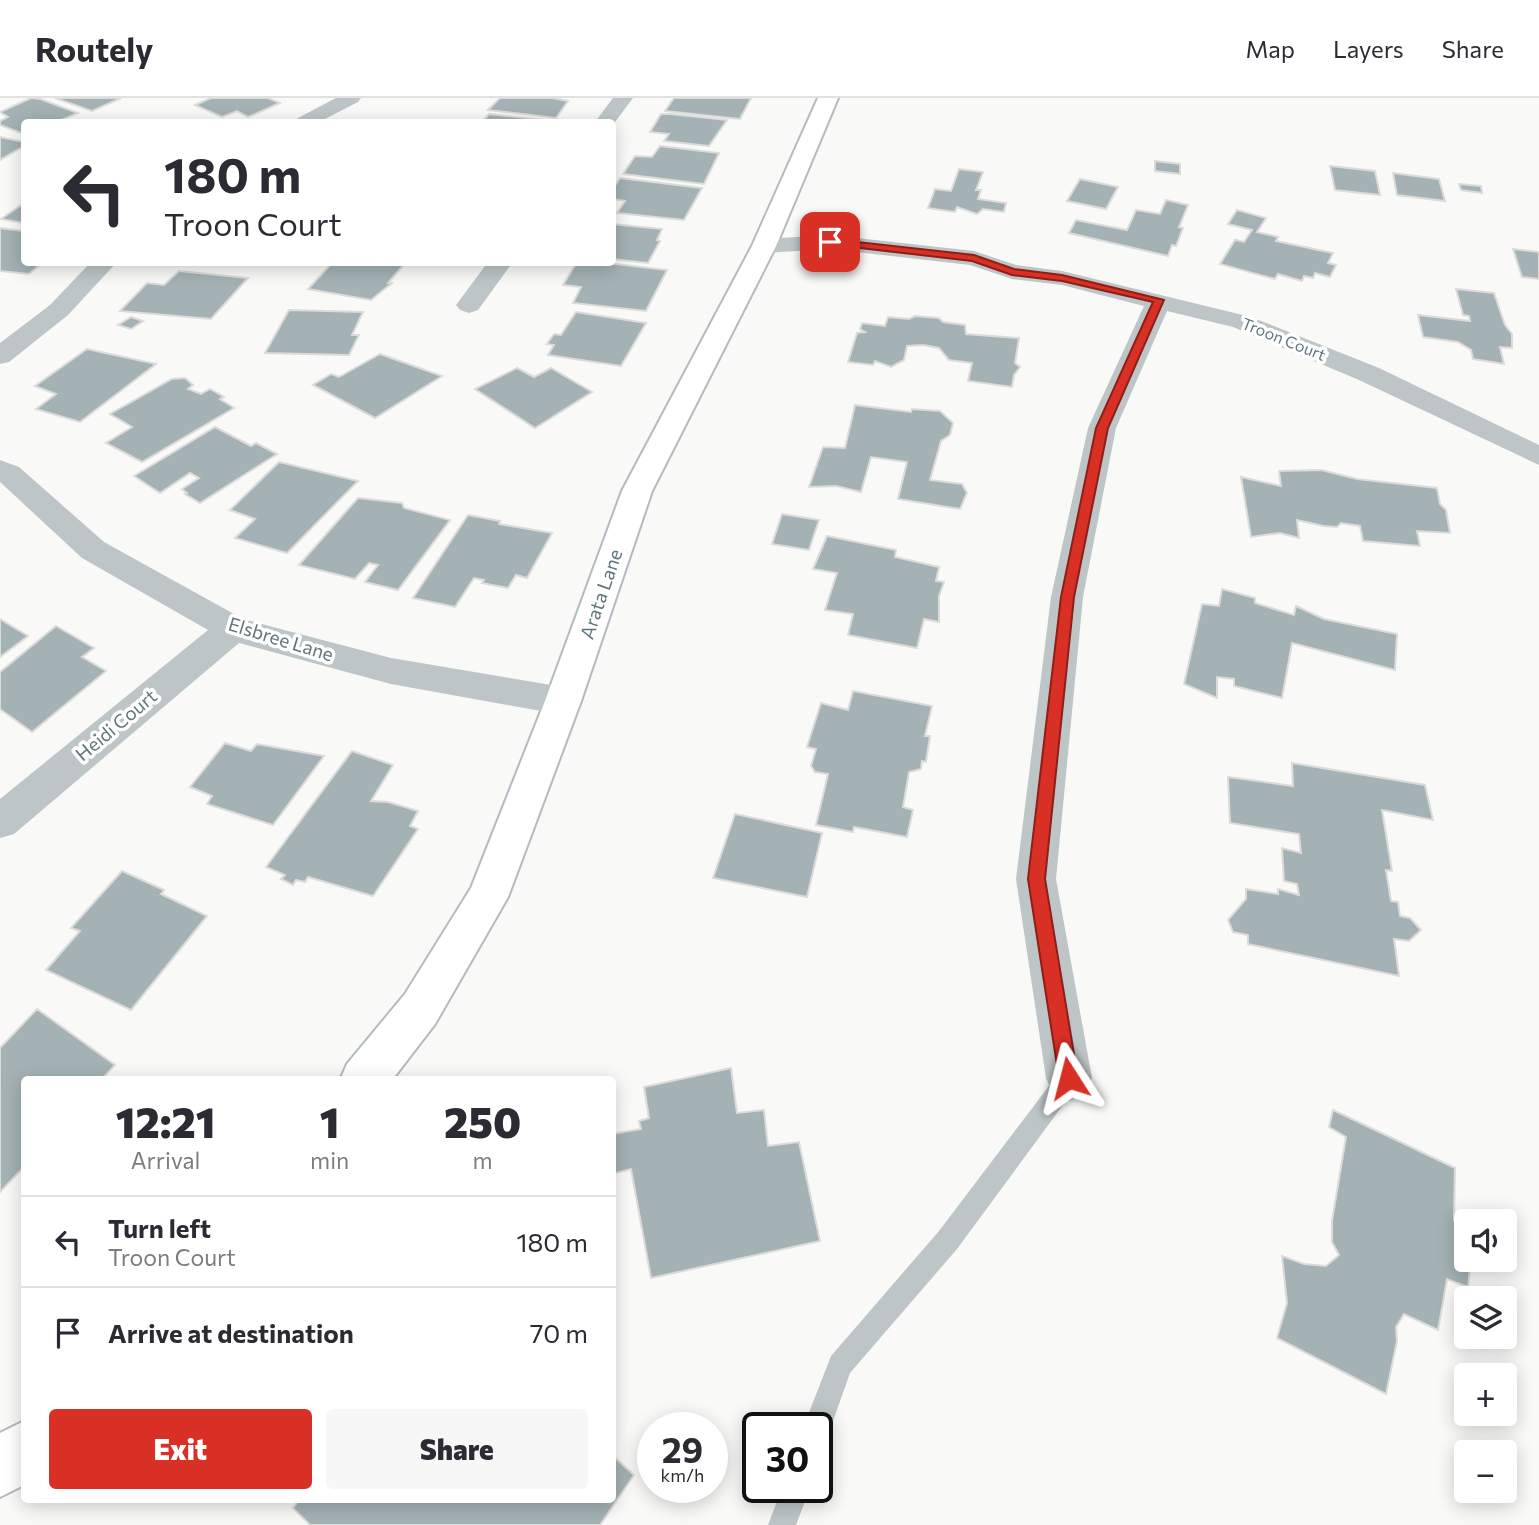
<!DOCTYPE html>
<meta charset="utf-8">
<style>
:root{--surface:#fff;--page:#f7f7f7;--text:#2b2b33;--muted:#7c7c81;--line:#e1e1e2;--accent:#d93025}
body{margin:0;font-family:Commissioner,sans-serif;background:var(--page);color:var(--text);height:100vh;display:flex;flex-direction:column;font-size:26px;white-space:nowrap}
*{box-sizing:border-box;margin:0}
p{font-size:23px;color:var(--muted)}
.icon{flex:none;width:38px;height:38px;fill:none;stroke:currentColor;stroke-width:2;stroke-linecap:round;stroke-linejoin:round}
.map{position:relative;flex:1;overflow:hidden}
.side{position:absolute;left:21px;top:978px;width:595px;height:427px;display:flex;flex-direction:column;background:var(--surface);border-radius:7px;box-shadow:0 4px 18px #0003}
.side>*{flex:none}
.banner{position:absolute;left:21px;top:21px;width:595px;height:147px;border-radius:7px;box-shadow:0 4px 18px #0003;background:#fff;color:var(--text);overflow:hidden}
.controls{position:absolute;left:1454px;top:1111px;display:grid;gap:14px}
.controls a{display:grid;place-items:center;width:63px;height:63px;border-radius:7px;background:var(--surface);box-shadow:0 4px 18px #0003;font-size:35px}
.speed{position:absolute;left:637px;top:1314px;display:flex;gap:14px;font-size:35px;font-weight:700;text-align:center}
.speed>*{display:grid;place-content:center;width:91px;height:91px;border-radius:50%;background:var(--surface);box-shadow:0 4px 18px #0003;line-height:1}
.speed small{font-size:18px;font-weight:400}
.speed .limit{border:4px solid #111;border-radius:10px;background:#fff;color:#111}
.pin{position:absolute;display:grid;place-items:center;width:60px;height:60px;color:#fff;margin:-30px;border-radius:14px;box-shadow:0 4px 10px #0006}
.me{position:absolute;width:77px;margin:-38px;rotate:351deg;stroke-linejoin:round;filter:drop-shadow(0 0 5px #0008)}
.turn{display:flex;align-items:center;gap:24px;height:147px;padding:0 28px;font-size:32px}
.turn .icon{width:91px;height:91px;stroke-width:2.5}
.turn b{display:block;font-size:49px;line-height:60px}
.eta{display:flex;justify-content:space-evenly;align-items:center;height:119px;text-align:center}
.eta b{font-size:42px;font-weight:800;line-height:49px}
.action{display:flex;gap:14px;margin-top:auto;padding:14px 28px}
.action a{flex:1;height:80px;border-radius:7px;background:var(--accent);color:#fff;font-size:28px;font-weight:800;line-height:80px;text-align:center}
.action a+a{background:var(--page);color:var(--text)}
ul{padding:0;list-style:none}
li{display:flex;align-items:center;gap:21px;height:91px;padding:0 28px;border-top:2px solid var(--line)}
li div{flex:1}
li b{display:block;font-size:26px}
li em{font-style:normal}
header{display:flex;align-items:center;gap:42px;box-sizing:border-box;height:98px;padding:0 35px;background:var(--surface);border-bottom:2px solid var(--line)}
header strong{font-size:33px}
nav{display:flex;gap:38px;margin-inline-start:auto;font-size:24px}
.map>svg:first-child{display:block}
.building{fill:#a4b2b5;stroke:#dbdbd9;stroke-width:2}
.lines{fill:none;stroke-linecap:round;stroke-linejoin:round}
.secondary-casing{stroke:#b2bbbe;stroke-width:4}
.lane{fill:#bdc5c7;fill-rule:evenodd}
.street{fill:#bdc5c7;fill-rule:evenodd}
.secondary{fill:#fff;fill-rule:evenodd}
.route{fill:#d93025;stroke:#8d1f18;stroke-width:2}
.labels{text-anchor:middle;stroke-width:7;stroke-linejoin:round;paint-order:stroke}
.far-street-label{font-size:16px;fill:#5f767d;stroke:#fff}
.street-label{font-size:19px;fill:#5f767d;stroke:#fff}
</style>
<header>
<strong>Routely</strong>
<nav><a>Map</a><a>Layers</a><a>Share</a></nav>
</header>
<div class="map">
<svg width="1539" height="1427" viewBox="0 0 1539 1427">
<rect width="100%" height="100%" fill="#f9f9f7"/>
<!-- building -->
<g class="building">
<polygon points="31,0 40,1 78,15 57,24 24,24 24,36 0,27 0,23 8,19 0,14"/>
<polygon points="55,0 121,0 92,13"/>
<polygon points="211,0 268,0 280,5 248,19 237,13 222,19 195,7"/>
<polygon points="500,0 552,0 568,3 556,20 488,12"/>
<polygon points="674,0 751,0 740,21 665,13"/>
<polygon points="489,16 546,22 544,24 482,24"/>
<polygon points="661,16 670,16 727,22 709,48 664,43 669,36 650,34"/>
<polygon points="0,39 24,44 24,48 0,62"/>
<polygon points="660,48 719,55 704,86 623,76 635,58 652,59"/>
<polygon points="1155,63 1180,66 1180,76 1155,73"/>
<polygon points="1330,68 1375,73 1380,97 1335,92"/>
<polygon points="959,71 983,74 976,92 981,92 978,101 1006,105 1004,114 983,111 977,116 957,109 955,114 928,110 935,91 951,93"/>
<polygon points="1393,75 1439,81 1445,103 1397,97"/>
<polygon points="620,80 702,90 684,122 617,115 625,103 612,101 612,92"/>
<polygon points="1080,81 1118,89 1106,111 1067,103"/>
<polygon points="1459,86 1481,88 1482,95 1461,92"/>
<polygon points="1166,102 1188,107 1179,129 1183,130 1176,148 1172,147 1168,158 1069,135 1076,122 1127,132 1136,112 1160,116"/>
<polygon points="24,105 24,125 1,121"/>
<polygon points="1237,112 1266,120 1257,134 1278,139 1276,143 1333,155 1328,165 1336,167 1330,179 1315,175 1313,180 1304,178 1302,183 1278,176 1275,181 1220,166 1235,142 1244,144 1252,132 1228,126"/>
<polygon points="612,126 662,131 657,142 660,143 648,165 612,161"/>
<polygon points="0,130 24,133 24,164 43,164 29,176 0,173"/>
<polygon points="1513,151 1539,154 1539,181 1522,179"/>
<polygon points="333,164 406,164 388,185 392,185 371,202 308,191"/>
<polygon points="577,164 599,164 667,172 646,213 573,205 581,189 563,187"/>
<polygon points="179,173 248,180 211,221 120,213 147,185 164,187"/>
<polygon points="1456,191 1494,195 1505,227 1512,236 1512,250 1500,249 1504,266 1473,261 1471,252 1458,244 1423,239 1418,217 1470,223 1469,218 1463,217"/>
<polygon points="289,212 363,214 352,237 359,237 349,257 265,255"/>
<polygon points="576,214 646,225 621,268 548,257 554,247 547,246 554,236 561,237"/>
<polygon points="915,218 939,220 943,224 965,227 966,236 1019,240 1015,265 1020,269 1014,277 1012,289 968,283 972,265 949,262 939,250 923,247 907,248 904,262 891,269 875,263 873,267 848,264 857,235 865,234 860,231 862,225 885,228 888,219 909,221"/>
<polygon points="131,219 143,223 131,231 118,227"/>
<polygon points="87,251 156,266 80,324 36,311 56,296 35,288"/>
<polygon points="380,256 442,278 375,320 313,287 331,276 339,279"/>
<polygon points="517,270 534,279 551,270 592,294 535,330 475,291"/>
<polygon points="185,280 193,287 188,291 201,296 210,291 224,299 220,301 234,310 142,364 106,345 132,329 110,316 172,281"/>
<polygon points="855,307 911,314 912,311 940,313 953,325 950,337 941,343 930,382 962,386 967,395 960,411 898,401 907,364 871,359 861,394 836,388 809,389 823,349 845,350"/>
<polygon points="215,329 251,348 256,345 277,356 200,405 185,396 187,395 182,391 199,380 190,375 160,395 134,378"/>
<polygon points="279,364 358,383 287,455 235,440 255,421 230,412"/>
<polygon points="1321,372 1357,381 1437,390 1440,406 1446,412 1450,435 1417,433 1420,448 1363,443 1360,428 1341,425 1337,429 1324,428 1297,422 1299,440 1280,435 1251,439 1241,379 1281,388 1279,373"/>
<polygon points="358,400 402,405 404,410 450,422 398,492 365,484 378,467 369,465 355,481 299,467"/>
<polygon points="782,416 819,422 809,452 772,446"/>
<polygon points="468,417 500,423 499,426 552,435 527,480 516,477 508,490 482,485 484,482 474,480 455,509 413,500"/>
<polygon points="827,438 896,452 895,459 939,469 936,483 944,484 939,498 939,524 924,521 917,550 848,537 853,516 825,512 837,475 813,471"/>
<polygon points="1222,491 1255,500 1255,505 1294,517 1296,508 1324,521 1397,536 1395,572 1292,545 1282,600 1234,588 1234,581 1217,579 1217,600 1184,586 1202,506 1219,508"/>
<polygon points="0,521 28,538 0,559"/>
<polygon points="56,528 94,550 82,559 106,573 32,634 0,611 0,574"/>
<polygon points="853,593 932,608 925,638 930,638 926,664 922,663 921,671 909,674 903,709 913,712 907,739 854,729 853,734 816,727 828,676 815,674 811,668 816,651 807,649 821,605 848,612"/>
<polygon points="225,645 251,653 257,646 324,658 273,727 207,706 212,698 190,689"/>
<polygon points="352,653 393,667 371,703 388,704 418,713 410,728 418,731 373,798 308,779 305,784 296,782 293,787 281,781 285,777 266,769"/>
<polygon points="1292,665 1425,687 1433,722 1382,712 1392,773 1386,772 1391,803 1398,804 1400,818 1410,820 1421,832 1409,843 1394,841 1399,878 1248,846 1248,837 1233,834 1228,822 1246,801 1246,791 1278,796 1278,791 1299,797 1297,786 1284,783 1282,750 1301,755 1299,736 1230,725 1228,679 1293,688"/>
<polygon points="735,716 822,735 807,799 713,780"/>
<polygon points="122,773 164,792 161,796 207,818 131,912 46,872 80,833 71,830"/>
<polygon points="37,911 115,967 101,982 24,982 24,1069 0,1094 0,950"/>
<polygon points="731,970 737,1015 764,1012 768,1048 799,1044 820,1143 651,1180 631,1071 612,1076 612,1036 641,1031 639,1023 649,1020 644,989"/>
<polygon points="1333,1012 1455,1070 1454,1122 1466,1125 1466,1162 1471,1162 1468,1189 1447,1181 1438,1232 1404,1216 1396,1229 1397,1243 1386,1296 1277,1240 1287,1205 1282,1158 1304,1166 1326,1168 1339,1157 1332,1144 1332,1123 1346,1039 1329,1029"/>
<polygon points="612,1357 634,1377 600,1427 310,1427 293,1410 299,1402 612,1402"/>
</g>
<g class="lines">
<defs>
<g id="secondary">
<polygon points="818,0 838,0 776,148 652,393 581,603 508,799 435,926 392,982 340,982 347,966 405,896 471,790 545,603 622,393 752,148"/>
<polygon points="24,1323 24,1387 0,1399 0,1335"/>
</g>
</defs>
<!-- secondary casing -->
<use href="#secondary" class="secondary-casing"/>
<!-- lane -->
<g class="lane">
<polygon points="1069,969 1077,972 1080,980 1077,988 957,1151 850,1275 827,1340 817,1344 817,1330 803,1330 831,1258 939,1133 1061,972"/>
<polygon points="782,1390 810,1390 796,1427 768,1427"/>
</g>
<!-- street -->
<g class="street">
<polygon points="336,0 361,0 358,4 319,24 295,24 298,20"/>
<polygon points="613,0 633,0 612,28 612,24 595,24"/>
<polygon points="830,137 974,153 1016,167 1062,173 1251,219 1379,270 1539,347 1539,367 1359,282 1233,229 1167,213 1116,330 1083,499 1056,781 1092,980 1085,996 1069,1003 1053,996 1046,980 1016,781 1051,499 1088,330 1144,208 1062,187 1012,181 970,167 830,151 764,155 756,153 752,148 756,143 764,141"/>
<polygon points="91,164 117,164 68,217 9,264 0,266 0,245 50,207"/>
<polygon points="488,164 513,164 478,212 469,215 460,212 456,207"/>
<polygon points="0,362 19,369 104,444 243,521 391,560 563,589 576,593 581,603 576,613 563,617 391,586 239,545 14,736 0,740 0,701 208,532 82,460 0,384"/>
</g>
<!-- secondary -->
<use href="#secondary" class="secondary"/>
</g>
<!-- route -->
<polygon class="route" points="830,141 974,157 1014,171 1062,177 1164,202 1108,330 1074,499 1045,781 1078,980 1076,986 1069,989 1062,986 1059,980 1028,781 1061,499 1096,330 1153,204 1062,183 1012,177 972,163 826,146 826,142"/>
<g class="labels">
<!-- far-street labels -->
<g class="far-street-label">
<text transform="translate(1284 241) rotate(22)" y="6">Troon Court</text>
</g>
<!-- street labels -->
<g class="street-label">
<text transform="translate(601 496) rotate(-71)" y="7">Arata Lane</text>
<text transform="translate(281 541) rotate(17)" y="7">Elsbree Lane</text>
<text transform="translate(116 627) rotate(-40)" y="7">Heidi Court</text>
</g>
</g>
</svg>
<div class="controls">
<a><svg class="icon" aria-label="sound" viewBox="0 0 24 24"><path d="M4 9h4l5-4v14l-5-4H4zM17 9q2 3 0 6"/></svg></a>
<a><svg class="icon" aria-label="layers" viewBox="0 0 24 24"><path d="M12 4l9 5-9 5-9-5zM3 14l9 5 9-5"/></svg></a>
<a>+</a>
<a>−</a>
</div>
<div class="speed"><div>29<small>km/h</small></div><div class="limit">30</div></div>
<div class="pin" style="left:830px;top:144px;background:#d93025"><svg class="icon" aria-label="arrive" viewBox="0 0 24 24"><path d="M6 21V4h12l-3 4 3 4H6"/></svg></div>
<svg class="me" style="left:1069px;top:980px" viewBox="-20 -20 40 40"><path d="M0-17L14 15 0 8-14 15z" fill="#d93025" stroke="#fff" stroke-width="4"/></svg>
<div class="banner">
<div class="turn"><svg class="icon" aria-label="left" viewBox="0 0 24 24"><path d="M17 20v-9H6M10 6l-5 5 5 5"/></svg><div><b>180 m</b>Troon Court</div></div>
</div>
<section class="side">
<div class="eta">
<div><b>12:21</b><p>Arrival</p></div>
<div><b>1</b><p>min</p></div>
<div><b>250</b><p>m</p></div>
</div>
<ul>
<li><svg class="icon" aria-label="left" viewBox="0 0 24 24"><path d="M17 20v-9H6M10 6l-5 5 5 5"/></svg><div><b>Turn left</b><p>Troon Court</p></div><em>180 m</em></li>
<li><svg class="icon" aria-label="arrive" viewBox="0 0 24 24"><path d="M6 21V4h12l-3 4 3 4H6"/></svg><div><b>Arrive at destination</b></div><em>70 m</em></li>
</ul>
<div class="action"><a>Exit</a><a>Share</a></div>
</section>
</div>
